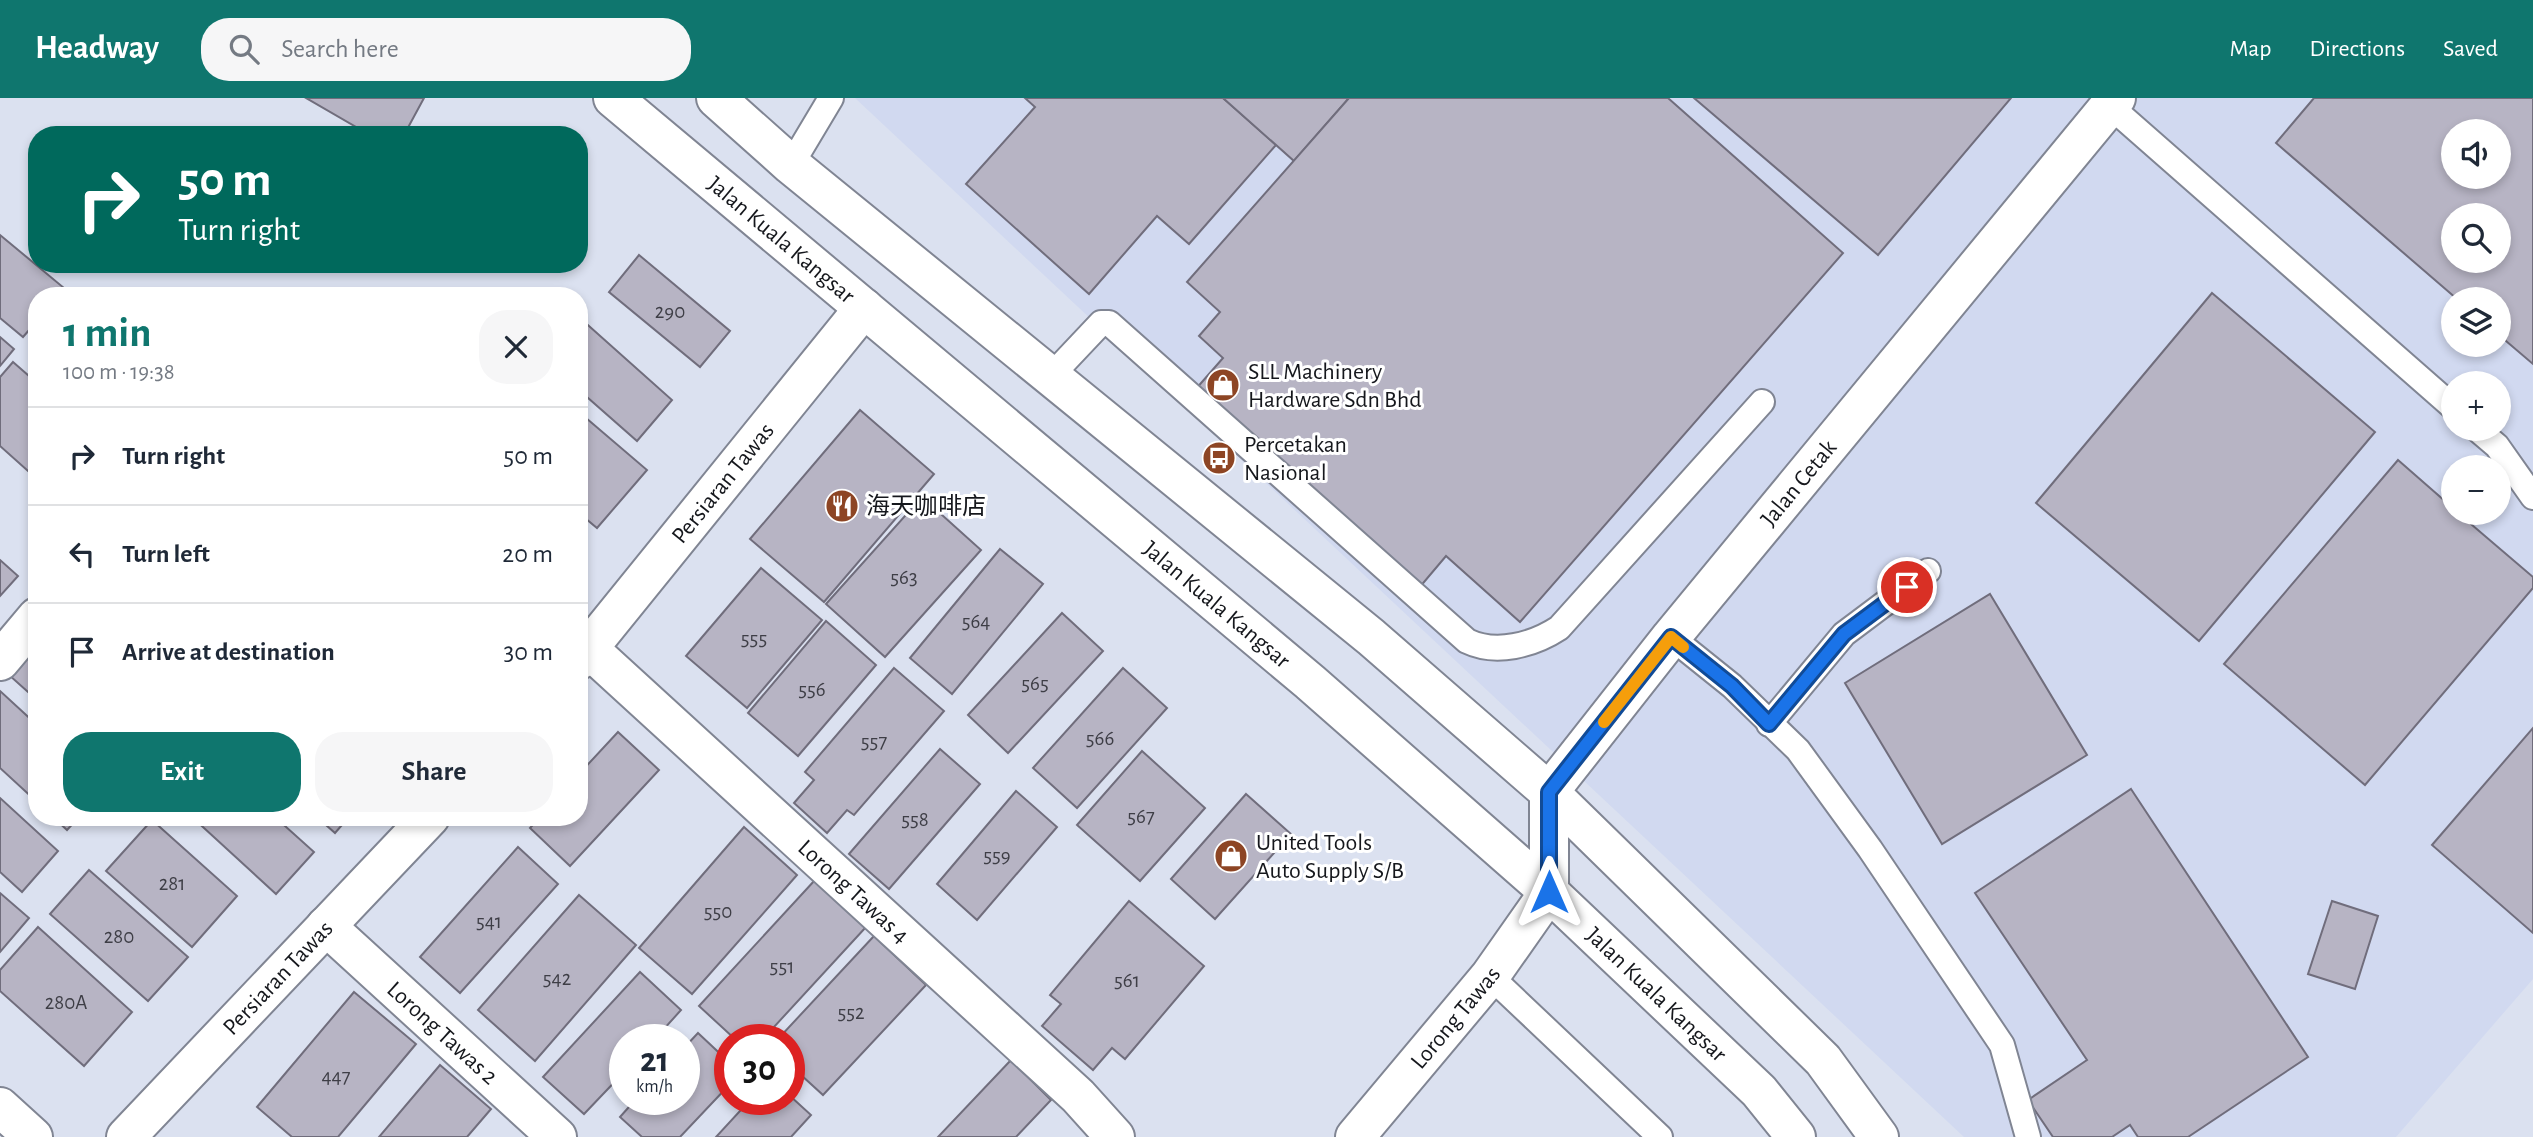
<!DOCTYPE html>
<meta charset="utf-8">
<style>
:root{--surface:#fff;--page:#f6f6f7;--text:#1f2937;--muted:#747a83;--line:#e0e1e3;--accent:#0f766e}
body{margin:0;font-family:"Alegreya Sans","Noto Sans SC",sans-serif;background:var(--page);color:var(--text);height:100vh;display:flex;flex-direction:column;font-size:26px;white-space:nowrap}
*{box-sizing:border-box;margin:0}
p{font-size:23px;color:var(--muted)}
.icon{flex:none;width:38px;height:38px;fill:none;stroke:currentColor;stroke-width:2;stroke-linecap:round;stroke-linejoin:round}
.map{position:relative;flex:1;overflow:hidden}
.drawer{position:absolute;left:28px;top:189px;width:560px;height:539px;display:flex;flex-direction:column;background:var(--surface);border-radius:28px;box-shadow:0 4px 10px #0003}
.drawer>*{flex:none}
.guide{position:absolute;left:28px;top:28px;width:560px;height:147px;border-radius:28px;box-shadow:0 4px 10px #0003;background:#00695c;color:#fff;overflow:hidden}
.tools{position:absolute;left:2441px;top:21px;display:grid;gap:14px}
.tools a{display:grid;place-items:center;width:70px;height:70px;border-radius:50%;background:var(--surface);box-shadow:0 4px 10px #0003;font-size:35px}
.speed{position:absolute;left:609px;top:926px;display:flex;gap:14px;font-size:35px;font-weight:700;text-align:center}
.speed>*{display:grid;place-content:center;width:91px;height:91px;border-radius:50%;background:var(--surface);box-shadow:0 4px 10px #0003;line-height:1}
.speed small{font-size:18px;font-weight:400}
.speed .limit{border:10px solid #d22;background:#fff;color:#111}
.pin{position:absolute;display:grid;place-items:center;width:60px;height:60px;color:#fff;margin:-30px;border:4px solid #fff;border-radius:50%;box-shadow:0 2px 7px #0007}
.me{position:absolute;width:77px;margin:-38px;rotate:0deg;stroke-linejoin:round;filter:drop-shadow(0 0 5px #0008)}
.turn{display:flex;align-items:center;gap:24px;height:147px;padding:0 35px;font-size:32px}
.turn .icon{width:91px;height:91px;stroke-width:2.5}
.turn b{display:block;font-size:49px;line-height:60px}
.round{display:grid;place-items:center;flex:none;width:74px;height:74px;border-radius:28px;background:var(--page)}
.head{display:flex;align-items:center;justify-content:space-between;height:119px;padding:0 35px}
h1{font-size:42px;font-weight:700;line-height:52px;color:var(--accent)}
.primary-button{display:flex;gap:14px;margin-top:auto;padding:14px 35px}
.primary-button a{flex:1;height:80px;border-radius:28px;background:var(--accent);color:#fff;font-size:28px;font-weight:700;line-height:80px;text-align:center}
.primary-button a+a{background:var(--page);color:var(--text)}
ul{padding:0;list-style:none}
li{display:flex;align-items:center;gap:21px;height:98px;padding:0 35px;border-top:2px solid var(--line)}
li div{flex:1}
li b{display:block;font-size:26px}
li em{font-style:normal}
header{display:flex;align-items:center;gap:42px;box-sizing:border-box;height:98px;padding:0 35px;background:var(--accent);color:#fff}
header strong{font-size:33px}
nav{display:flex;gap:38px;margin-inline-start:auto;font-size:24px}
.search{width:490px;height:63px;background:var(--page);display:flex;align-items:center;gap:18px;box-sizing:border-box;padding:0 24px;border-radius:28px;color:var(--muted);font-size:26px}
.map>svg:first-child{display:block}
.built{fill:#d1d9f0;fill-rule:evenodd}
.building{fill:#b7b4c4;stroke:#706d7c;stroke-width:2;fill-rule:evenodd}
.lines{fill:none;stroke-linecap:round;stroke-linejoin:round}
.service-casing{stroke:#808593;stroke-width:28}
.minor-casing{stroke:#808593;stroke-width:42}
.trunk-casing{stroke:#808593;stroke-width:42}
.service{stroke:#fff;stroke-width:24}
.minor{stroke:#fff;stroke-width:38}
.trunk{stroke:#fff;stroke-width:38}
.route-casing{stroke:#114b97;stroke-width:18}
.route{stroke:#1a73e8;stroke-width:12}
.slow{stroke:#f59e0b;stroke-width:12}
.labels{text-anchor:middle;stroke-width:6;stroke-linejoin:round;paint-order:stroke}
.number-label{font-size:21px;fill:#3e3e46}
.street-label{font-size:24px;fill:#15171c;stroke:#fff}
.poi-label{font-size:24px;fill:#15171c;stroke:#fff;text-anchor:start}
</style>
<header>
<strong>Headway</strong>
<div class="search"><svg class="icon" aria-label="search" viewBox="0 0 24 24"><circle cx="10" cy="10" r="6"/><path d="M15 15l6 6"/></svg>Search here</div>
<nav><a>Map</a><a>Directions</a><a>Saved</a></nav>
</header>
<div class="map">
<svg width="2533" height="1039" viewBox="0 0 2533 1039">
<rect width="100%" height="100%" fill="#dbe1f0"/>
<!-- built -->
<path class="built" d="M855,0H2533V881L2396,1039H1964ZM2454,33H2499V79H2454ZM2454,117H2499V163H2454ZM2454,201H2499V247H2454ZM2454,285H2499V331H2454ZM2454,369H2499V415H2454Z"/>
<!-- building -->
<g class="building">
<polygon points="306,0 424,0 404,37 370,37"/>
<polygon points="1025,0 1223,0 1276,47 1189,146 1157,118 1089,196 966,86 1035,9"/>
<polygon points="1223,0 1349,0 1294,63"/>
<polygon points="1349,0 1668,0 1843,155 1520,524 1446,458 1419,490 1195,292 1223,260 1199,238 1220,214 1187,184"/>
<polygon points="1694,0 2011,0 1878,157"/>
<path d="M2314,0H2533V266L2499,237V201H2457L2276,45ZM2454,33H2499V79H2454ZM2454,117H2499V163H2454Z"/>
<polygon points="0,137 64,190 57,198 37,198 37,223 23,239 0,220"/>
<polygon points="639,157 730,233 700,269 609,194"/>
<polygon points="2212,195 2375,334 2199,543 2036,405"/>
<polygon points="580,220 672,302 637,343 579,292"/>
<polygon points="0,239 14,251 0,268"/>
<polygon points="13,264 37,285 37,381 0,348 0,279"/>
<polygon points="860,312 934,376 824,504 750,441"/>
<polygon points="579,314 647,372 597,430 579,415"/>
<polygon points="2398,362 2454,411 2454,415 2458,415 2533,479 2533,490 2365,687 2224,566"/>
<polygon points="922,399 981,452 885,559 826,506"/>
<polygon points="1000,451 1043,486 952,596 910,560"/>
<polygon points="0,462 18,478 0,498"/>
<polygon points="761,470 822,522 747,610 686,558"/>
<polygon points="1990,496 2087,657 1942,746 1845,585"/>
<polygon points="1062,515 1103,553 1008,655 968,617"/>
<polygon points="826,523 876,567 798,658 748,615"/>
<polygon points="37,546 37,602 9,577"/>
<polygon points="894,570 944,613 854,717 847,712 827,735 794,705 814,682 805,674"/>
<polygon points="1123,570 1167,610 1077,710 1033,670"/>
<polygon points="0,593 37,627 37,704 0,670"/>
<polygon points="2533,630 2533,835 2432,747"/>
<polygon points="618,634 659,672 570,768 530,730 540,719 579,719 579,676"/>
<polygon points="940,651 980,686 889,791 849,756"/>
<polygon points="1142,653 1205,710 1140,783 1077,727"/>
<polygon points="2131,691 2308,959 2188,1039 2138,1039 2130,1027 2112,1039 2053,1039 2028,1002 2087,962 1975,795"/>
<polygon points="1016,693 1057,729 977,822 937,786"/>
<polygon points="1246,696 1291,736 1215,821 1171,781"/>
<polygon points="0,700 58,753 22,794 0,774"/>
<polygon points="53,719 79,719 67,732"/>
<polygon points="192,719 275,719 314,754 276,796"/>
<polygon points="317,719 349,719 335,735"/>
<polygon points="152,722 237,798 192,849 106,773"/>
<polygon points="744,729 797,777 692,896 639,850"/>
<polygon points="518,749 558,786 460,895 420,859"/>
<polygon points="89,772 188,859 148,903 50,816"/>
<polygon points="815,782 866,829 762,942 736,942 699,908"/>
<polygon points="0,795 29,820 0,854"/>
<polygon points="579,797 636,847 535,963 478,912"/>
<polygon points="1129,803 1204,868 1125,961 1112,950 1093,972 1042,928 1061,906 1050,897"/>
<polygon points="2332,803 2378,818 2355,891 2308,876"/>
<polygon points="38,829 132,914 84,968 0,893 0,872"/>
<polygon points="874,838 926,887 823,997 789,966 789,942 777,942"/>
<polygon points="640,874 681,912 654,942 625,942 625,973 584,1016 543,979"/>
<polygon points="354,894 416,946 338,1039 292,1039 257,1009"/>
<polygon points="698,935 730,965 730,986 680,1039 642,1039 620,1019 636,1001 684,1001 684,950"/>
<polygon points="1011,962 1051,1002 1016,1039 938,1039"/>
<polygon points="440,967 491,1011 467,1039 379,1039"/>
<polygon points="789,997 811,1017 791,1039 716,1039 751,1001 789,1001"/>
</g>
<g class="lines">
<defs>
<g id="service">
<polyline points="2110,8 2454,310"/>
<polyline points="791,67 831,0"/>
<path d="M1050,279L1101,225H1109L1467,543C1496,557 1533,547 1559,530L1762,304"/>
<polyline points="2477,331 2497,348 2533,399"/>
<polyline points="1671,539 1732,588 1798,652 1870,751 2002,947 2028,1039"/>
<polyline points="1769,626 1844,536 1928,473"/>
<polyline points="1490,878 1660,1039"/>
</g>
<g id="minor">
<path id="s1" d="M589,551L1078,998L1115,1039"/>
<path id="s2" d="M579,562L864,210"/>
<polyline points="0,563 37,519"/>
<path id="s3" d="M326,828L557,1039"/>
<polyline points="0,1009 33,1039"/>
<path id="s4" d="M126,1039L430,719"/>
<path id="s5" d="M1355,1039L1490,878L1549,794V694L1671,539L2116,0"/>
</g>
<g id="trunk">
<path id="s6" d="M613,0L1310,584L1549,794L1759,993L1796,1039"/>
<polyline points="716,0 791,67 1371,539 1549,694 1823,962 1879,1039"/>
</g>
</defs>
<!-- service casing -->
<use href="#service" class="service-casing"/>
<!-- minor casing -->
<use href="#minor" class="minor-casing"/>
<!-- trunk casing -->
<use href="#trunk" class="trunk-casing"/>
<!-- service -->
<use href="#service" class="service"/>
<!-- minor -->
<use href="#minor" class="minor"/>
<!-- trunk -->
<use href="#trunk" class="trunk"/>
</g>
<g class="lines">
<defs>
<polyline id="route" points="1549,794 1549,694 1671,539 1732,588 1769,626 1844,536 1907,489"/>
</defs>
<!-- route casing -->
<use href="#route" class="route-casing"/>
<!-- route -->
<use href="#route" class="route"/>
<!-- slow -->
<polyline class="slow" points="1604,624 1671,539 1683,549"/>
</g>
<!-- icons -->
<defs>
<symbol id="shop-disc" viewBox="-11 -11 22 22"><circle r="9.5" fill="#8d4524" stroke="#fff"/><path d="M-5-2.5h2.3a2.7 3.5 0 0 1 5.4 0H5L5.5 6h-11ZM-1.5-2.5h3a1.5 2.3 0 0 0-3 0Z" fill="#fff"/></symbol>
<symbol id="bus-disc" viewBox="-11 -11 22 22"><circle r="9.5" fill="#8d4524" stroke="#fff"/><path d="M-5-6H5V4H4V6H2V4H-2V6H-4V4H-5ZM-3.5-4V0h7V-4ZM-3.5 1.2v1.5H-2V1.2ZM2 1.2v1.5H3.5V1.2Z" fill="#fff"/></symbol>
<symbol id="restaurant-disc" viewBox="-11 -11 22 22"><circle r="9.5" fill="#8d4524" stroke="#fff"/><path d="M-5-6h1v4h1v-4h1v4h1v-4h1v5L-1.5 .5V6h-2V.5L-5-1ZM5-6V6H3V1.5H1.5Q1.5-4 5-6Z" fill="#fff"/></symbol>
</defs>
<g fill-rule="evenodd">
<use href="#shop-disc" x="1204" y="268" width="38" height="38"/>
<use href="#bus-disc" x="1200" y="341" width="38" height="38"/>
<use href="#restaurant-disc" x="823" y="389" width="38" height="38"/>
<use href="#shop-disc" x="1212" y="739" width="38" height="38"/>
</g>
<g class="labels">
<!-- number labels -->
<g class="number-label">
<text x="670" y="220">290</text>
<text x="904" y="486">563</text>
<text x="976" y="530">564</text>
<text x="754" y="547">555</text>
<text x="1035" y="592">565</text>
<text x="812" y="598">556</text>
<text x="1100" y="647">566</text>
<text x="874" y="650">557</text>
<text x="1141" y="725">567</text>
<text x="915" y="728">558</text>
<text x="997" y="764">559</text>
<text x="172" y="792">281</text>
<text x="718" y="820">550</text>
<text x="489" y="830">541</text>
<text x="119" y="845">280</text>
<text x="782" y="875">551</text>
<text x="557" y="887">542</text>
<text x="1127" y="889">561</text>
<text x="66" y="911">280A</text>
<text x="851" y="921">552</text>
<text x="336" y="985">447</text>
</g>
<!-- street labels -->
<g class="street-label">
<text dy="8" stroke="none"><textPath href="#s6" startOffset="220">Jalan Kuala Kangsar</textPath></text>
<text dy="8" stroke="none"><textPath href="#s5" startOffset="810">Jalan Cetak</textPath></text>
<text dy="8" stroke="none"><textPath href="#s2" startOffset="228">Persiaran Tawas</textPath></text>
<text dy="8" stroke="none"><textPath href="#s6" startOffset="788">Jalan Kuala Kangsar</textPath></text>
<text dy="8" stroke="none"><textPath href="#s1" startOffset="359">Lorong Tawas 4</textPath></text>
<text dy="8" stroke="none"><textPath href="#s4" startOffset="220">Persiaran Tawas</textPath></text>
<text dy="8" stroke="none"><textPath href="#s6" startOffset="1376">Jalan Kuala Kangsar</textPath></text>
<text dy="8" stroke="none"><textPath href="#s5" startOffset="156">Lorong Tawas</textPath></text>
<text dy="8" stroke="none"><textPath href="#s3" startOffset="158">Lorong Tawas 2</textPath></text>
</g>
<!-- poi labels -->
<g class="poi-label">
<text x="1248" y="281">SLL Machinery<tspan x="1248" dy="28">Hardware Sdn Bhd</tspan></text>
<text x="1244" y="354">Percetakan<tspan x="1244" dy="28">Nasional</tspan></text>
<text x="866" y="416">海天咖啡店</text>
<text x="1256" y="752">United Tools<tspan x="1256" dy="28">Auto Supply S/B</tspan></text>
</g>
</g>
</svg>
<div class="tools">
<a><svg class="icon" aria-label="sound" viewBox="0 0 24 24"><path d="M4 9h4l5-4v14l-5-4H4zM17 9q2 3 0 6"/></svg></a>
<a><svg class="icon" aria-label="search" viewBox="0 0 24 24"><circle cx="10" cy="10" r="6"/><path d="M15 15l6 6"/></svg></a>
<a><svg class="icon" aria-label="layers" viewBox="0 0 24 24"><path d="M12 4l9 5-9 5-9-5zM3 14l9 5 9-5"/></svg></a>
<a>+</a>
<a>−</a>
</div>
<div class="speed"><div>21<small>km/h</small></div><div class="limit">30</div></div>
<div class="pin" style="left:1907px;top:489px;background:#d93025"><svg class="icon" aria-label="arrive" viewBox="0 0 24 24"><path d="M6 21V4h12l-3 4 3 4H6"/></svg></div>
<svg class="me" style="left:1549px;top:794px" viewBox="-20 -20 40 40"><path d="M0-17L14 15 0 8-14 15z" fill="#1a73e8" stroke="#fff" stroke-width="4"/></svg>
<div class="guide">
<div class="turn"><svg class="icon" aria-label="right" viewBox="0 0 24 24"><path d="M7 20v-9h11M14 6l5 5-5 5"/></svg><div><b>50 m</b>Turn right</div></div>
</div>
<section class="drawer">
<div class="head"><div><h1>1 min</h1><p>100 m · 19:38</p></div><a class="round"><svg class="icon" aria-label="close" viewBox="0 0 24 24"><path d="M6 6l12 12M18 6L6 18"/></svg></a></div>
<ul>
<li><svg class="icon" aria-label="right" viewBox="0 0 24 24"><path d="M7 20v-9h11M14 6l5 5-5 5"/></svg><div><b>Turn right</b></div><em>50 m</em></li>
<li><svg class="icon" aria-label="left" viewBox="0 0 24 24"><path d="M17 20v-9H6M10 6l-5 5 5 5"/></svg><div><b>Turn left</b></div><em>20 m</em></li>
<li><svg class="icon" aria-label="arrive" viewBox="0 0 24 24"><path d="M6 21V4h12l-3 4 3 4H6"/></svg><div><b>Arrive at destination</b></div><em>30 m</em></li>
</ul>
<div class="primary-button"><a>Exit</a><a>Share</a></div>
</section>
</div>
